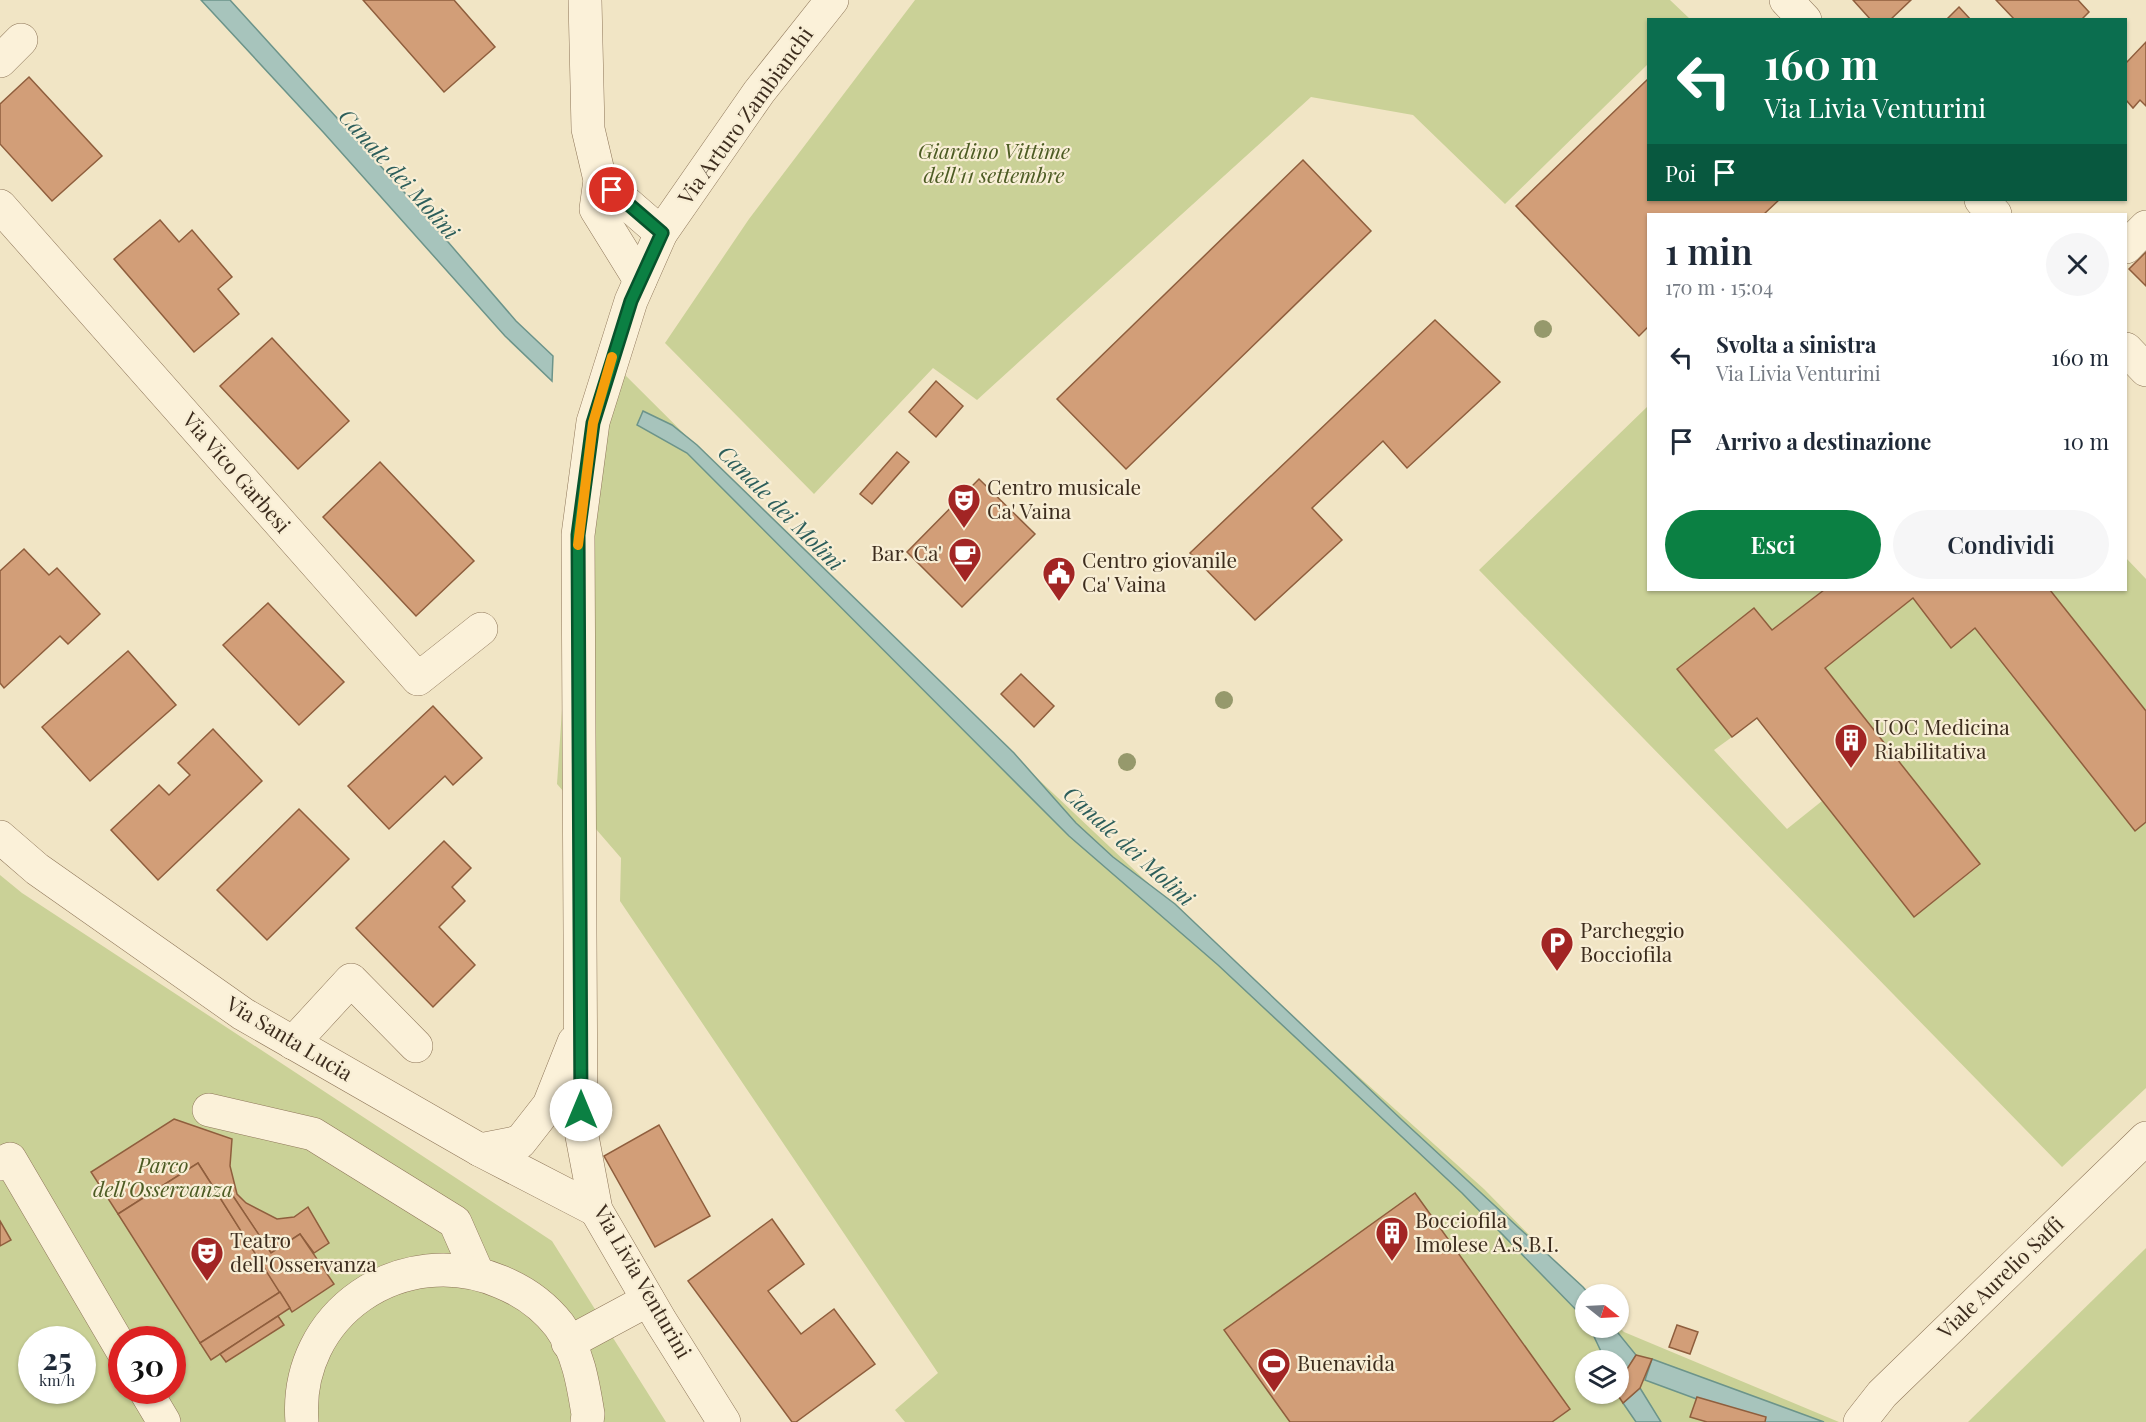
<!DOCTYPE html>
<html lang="it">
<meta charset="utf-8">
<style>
:root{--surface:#fff;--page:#f6f6f7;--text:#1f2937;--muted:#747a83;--accent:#0b8043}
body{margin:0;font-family:"Playfair Display",serif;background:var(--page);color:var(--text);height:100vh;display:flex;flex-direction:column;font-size:22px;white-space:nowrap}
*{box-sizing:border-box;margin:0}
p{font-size:20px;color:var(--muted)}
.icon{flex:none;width:33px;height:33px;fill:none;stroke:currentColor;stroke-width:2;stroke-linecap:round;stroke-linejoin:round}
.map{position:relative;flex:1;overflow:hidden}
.details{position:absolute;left:1647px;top:213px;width:480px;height:378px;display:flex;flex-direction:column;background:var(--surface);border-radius:0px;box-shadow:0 2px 4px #0004}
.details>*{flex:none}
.top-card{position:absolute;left:1647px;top:18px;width:480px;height:183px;border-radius:0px;box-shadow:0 2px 4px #0004;background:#0b6e4f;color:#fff;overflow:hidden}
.needle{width:39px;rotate:108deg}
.controls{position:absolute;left:1575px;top:1284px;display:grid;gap:12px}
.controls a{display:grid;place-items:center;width:54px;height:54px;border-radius:50%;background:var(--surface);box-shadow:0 2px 4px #0004;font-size:30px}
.speed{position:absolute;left:18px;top:1326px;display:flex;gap:12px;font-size:30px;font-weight:700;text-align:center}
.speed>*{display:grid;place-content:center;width:78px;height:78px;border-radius:50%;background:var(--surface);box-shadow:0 2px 4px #0004;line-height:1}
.speed small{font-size:15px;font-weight:400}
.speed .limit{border:9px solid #d22;background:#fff;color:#111}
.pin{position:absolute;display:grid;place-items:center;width:51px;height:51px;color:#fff;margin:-26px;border:3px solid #fff;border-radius:50%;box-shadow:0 2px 6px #0007}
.me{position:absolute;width:66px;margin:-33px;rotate:0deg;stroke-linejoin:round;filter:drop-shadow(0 0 4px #0008)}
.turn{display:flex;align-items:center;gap:21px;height:126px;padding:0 18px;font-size:27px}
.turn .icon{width:78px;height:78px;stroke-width:2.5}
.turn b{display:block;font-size:42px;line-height:51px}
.then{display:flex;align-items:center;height:57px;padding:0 18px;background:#0003;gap:12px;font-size:22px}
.round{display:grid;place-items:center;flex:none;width:63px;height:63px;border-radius:32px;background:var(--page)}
.overview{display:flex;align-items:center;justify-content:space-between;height:102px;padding:0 18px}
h1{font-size:36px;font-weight:600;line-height:45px}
.cta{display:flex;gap:12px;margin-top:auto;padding:12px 18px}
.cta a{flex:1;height:69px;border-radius:36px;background:var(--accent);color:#fff;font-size:24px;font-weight:600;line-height:69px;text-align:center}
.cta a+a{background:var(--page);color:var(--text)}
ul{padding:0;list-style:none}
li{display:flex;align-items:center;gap:18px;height:84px;padding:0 18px}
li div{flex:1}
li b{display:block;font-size:22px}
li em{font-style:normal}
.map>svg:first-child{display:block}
.green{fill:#cad197;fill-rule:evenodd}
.water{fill:#a7c4bc;stroke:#6c948a;stroke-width:1.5}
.building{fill:#d29e78;stroke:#8f5e3d;stroke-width:1.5}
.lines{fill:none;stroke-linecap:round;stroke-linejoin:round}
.minor-casing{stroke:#8e7659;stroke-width:34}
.minor{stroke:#fbf1d9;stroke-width:33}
.tree{fill:#96996c}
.route-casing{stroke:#07532c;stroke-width:15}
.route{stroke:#0b8043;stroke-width:10}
.slow{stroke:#f59e0b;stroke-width:10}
.labels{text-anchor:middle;stroke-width:4.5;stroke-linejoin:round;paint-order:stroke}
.street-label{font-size:21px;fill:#3d2d1e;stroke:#f8eed5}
.park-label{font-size:21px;font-style:italic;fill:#4c5b23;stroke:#f8eed5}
.poi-label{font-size:21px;fill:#3d2d1e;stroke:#f8eed5;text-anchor:start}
.water-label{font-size:22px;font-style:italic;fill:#2c5e5b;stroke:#f8eed5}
</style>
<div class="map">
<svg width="2146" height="1422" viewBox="0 0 2146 1422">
<rect width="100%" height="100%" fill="#f1e5c5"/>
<!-- green -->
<g class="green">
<polygon points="915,0 1670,0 1690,19 1648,20 1648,64 1505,204 1413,115 1311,97 977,400 933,368 814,494 665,343 749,219"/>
<path d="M606,356L889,638L1240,970L1484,1189L1587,1294L1586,1328L1619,1327L1624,1332L1839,1422H905L895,1410L938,1373L620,901L621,858L557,784L581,427ZM1586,1360H1618V1394H1586Z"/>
<polygon points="1648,406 1648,590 1823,590 1772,630 1754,608 1677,669 1732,737 1714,750 1787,829 1822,801 1914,917 1980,865 1825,668 1913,598 1951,647 1975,628 2135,831 2146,822 2146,1088 2062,1167 1479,570"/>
<polygon points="2126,558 2146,579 2146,711 2050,590 2126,590"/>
<path d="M0,875L22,893L552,1241L666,1422H0ZM32,1340H82V1390H32ZM122,1340H172V1390H122Z"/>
<polygon points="2146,1248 2146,1422 1968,1422"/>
</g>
<!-- water -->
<g class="water">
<polygon points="201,0 230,0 424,214 516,321 553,356 552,381 505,336 324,133"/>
<polygon points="643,411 672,425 697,445 1014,753 1076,823 1113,857 1175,904 1403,1121 1583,1287 1589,1294 1586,1294 1585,1319 1462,1193 1218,965 1069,836 687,453 637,425"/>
<polygon points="1590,1328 1614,1328 1636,1355 1619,1383 1618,1360 1605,1360"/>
<polygon points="1652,1359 1824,1422 1759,1422 1645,1380"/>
<polygon points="1640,1388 1661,1422 1636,1422 1623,1403"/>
</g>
<!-- building -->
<g class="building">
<polygon points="363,0 454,0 495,47 444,92"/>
<polygon points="1853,0 1911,0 1890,20 1871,20"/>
<polygon points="1996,0 2078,0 2089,12 2081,20 2015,20"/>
<polygon points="1959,7 1971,20 1946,20"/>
<polygon points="2146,42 2146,106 2140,100 2133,108 2126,100 2126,63"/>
<polygon points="29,77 102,156 52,201 0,144 0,104"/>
<polygon points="1648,79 1648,200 1779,200 1764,214 1648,214 1648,327 1639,336 1516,206"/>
<polygon points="1303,160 1371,231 1126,469 1057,399"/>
<polygon points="160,220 179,242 192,230 232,277 218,289 239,314 194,352 114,259"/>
<polygon points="2146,252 2146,286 2129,269"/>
<polygon points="1435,320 1500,382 1407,468 1383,441 1312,508 1342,540 1255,620 1190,553"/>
<polygon points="272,338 349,421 298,469 220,386"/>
<polygon points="936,381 963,406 936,437 909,412"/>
<polygon points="897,452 909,462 872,504 860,494"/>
<polygon points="380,462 474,561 416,616 323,517"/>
<polygon points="979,479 1035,534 962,607 907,552"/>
<polygon points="24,549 49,575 57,568 100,614 68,644 60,636 4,688 0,683 0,571"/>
<polygon points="1824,590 2050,590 2146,711 2146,822 2135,831 1975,628 1951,648 1913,598 1825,668 1980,864 1914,917 1757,718 1732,737 1677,669 1754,608 1772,630"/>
<polygon points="268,603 344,682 299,725 223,645"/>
<polygon points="128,651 176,705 90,781 42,727"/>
<polygon points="1021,674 1054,706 1034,727 1001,694"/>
<polygon points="433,706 482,758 453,785 445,776 389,829 348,786"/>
<polygon points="213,729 262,781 158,880 111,830 159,785 169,795 190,775 178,763"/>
<polygon points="299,809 349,859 267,940 217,890"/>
<polygon points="444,841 471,868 452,887 465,901 439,927 475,965 433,1007 356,928"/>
<polygon points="174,1119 232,1139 230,1166 237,1194 246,1203 277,1219 294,1217 308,1207 329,1243 314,1253 300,1234 271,1253 227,1187 217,1193 198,1163 118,1214 91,1172"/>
<polygon points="659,1125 710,1216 655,1247 604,1156"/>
<polygon points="198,1163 280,1292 200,1343 118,1214"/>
<polygon points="227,1187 271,1253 300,1234 334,1284 292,1312 217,1193"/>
<polygon points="1415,1193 1570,1409 1552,1422 1290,1422 1224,1330"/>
<polygon points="772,1219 804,1264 768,1291 801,1334 834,1309 875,1364 796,1422 792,1422 688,1281"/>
<polygon points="0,1221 11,1240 0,1246"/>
<polygon points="280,1292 290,1308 211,1360 200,1343"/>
<polygon points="278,1316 284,1325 226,1362 220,1354"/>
<polygon points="1677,1325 1698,1332 1690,1354 1669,1347"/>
<polygon points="1636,1355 1652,1359 1640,1388 1623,1403 1617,1394 1618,1383"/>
<polygon points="1697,1397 1766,1417 1765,1422 1707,1422 1690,1417"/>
</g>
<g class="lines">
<defs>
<g id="minor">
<polyline points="585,0 588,129 600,180 596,209 640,280"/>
<polyline points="1786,0 1805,20"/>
<polyline points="0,61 21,40"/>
<polyline points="600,180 661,233"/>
<polyline points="1981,200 1995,214"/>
<polyline points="0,206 418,679 481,629"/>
<polyline points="2126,247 2146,227"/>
<polyline points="2126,349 2146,370"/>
<polyline points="0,837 37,869 243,1014 480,1150 596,1210"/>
<polyline points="293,1043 351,980 416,1046"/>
<polyline points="209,1110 313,1134 455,1222 477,1272"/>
<polyline points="480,1150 520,1142 549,1105 574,1042"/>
<polyline points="0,1164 10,1159 122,1350"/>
<polyline points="568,1343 648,1300"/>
<polyline points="145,1390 164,1422"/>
<path d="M302,1422C293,1313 403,1240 501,1282C523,1291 544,1306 559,1325C578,1351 583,1383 588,1414L587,1422"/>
<polyline points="724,1422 660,1320 596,1210 581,1131 578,535 593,422 631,301 661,233 759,92 832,0"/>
<polyline points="1860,1422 1882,1394 2146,1138"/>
</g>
</defs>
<!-- minor casing -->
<use href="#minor" class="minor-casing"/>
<!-- minor -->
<use href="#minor" class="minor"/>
</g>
<!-- trees -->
<g class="tree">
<circle cx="1543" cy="329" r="9"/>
<circle cx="1224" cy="700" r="9"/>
<circle cx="1127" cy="762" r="9"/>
</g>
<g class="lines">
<defs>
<polyline id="route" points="581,1110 578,535 593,423 631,301 662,233 612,190"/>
</defs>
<!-- route casing -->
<use href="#route" class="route-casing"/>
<!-- route -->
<use href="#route" class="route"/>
<!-- slow -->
<polyline class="slow" points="578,545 593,423 612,357"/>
</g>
<!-- icons -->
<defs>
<symbol id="theatre-pin" viewBox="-11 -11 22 30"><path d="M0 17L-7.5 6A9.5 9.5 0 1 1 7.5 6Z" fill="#a22524" stroke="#f8eed5"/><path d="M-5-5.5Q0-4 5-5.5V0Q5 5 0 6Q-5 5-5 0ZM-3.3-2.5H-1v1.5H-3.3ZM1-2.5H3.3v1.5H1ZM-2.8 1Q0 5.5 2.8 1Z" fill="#fff"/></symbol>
<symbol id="cafe-pin" viewBox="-11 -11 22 30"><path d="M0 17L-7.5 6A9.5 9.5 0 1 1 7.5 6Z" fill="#a22524" stroke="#f8eed5"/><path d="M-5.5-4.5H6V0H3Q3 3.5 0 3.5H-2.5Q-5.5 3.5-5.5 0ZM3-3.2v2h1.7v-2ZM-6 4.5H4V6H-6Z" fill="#fff"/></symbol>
<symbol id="civic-pin" viewBox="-11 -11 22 30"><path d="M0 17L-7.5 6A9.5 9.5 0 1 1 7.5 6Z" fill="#a22524" stroke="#f8eed5"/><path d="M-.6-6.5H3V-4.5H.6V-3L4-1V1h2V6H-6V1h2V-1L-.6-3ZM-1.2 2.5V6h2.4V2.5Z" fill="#fff"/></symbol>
<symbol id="building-pin" viewBox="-11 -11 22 30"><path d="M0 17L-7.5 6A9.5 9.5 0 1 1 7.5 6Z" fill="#a22524" stroke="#f8eed5"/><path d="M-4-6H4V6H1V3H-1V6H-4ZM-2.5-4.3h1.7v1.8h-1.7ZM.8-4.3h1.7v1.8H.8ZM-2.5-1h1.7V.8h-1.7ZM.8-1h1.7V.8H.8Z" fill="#fff"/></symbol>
<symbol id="parking-pin" viewBox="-11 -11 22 30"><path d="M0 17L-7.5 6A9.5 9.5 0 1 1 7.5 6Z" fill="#a22524" stroke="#f8eed5"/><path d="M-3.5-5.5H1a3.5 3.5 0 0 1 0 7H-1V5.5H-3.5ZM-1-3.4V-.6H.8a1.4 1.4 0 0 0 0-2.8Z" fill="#fff"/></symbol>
<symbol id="stadium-pin" viewBox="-11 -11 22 30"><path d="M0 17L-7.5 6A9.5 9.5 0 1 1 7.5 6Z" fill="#a22524" stroke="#f8eed5"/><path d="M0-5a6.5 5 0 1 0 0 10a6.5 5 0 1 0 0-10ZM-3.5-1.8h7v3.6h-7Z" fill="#fff"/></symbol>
</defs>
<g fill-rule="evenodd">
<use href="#theatre-pin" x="945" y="481" width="38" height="52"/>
<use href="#cafe-pin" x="946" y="535" width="38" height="52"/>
<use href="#civic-pin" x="1040" y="554" width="38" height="52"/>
<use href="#building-pin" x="1832" y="721" width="38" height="52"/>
<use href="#parking-pin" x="1538" y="924" width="38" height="52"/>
<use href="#building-pin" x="1373" y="1214" width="38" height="52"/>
<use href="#theatre-pin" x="188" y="1234" width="38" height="52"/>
<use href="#stadium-pin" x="1255" y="1345" width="38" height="52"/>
</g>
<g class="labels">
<!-- street labels -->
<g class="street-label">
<text transform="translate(746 116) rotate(-54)" y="7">Via Arturo Zambianchi</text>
<text transform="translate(236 473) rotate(49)" y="7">Via Vico Garbesi</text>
<text transform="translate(289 1039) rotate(31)" y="7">Via Santa Lucia</text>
<text transform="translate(2001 1278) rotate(-44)" y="7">Viale Aurelio Saffi</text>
<text transform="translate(642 1282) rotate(60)" y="7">Via Livia Venturini</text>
</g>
<!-- park labels -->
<g class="park-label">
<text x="994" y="159">Giardino Vittime<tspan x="994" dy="24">dell'11 settembre</tspan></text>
<text x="163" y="1173">Parco<tspan x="163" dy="24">dell'Osservanza</tspan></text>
</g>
<!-- poi labels -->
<g class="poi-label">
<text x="987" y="495">Centro musicale<tspan x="987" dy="24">Ca' Vaina</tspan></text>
<text x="942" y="561" text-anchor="end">Bar. Ca'</text>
<text x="1082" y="568">Centro giovanile<tspan x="1082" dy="24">Ca' Vaina</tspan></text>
<text x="1874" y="735">UOC Medicina<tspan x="1874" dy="24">Riabilitativa</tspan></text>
<text x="1580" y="938">Parcheggio<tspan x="1580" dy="24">Bocciofila</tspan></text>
<text x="1415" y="1228">Bocciofila<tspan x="1415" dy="24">Imolese A.S.B.I.</tspan></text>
<text x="230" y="1248">Teatro<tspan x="230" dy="24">dell'Osservanza</tspan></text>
<text x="1297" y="1371">Buenavida</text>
</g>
<!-- water labels -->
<g class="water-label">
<text transform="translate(399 174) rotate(48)" y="8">Canale dei Molini</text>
<text transform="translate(781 508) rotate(45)" y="8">Canale dei Molini</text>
<text transform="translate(1129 846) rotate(42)" y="8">Canale dei Molini</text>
</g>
</g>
</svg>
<div class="controls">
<a><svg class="needle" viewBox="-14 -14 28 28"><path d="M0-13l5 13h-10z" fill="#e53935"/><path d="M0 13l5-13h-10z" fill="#747a83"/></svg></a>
<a><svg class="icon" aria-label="layers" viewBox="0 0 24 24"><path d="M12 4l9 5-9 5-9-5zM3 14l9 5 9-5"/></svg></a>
</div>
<div class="speed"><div>25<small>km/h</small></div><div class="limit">30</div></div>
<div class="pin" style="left:612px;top:190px;background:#d93025"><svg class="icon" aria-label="arrive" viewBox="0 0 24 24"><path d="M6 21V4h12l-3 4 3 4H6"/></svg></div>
<svg class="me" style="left:581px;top:1110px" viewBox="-20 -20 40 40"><circle r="19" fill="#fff"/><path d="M0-13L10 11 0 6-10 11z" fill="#0b8043"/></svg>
<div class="top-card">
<div class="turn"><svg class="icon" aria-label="left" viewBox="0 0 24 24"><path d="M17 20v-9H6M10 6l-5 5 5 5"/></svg><div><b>160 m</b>Via Livia Venturini</div></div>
<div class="then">Poi<svg class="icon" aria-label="arrive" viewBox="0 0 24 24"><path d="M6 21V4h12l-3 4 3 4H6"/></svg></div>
</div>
<section class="details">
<div class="overview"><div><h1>1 min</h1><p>170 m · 15:04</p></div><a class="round"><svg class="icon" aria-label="close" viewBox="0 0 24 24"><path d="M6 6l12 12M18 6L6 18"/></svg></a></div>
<ul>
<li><svg class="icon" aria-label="left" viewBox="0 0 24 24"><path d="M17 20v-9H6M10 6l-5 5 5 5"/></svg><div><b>Svolta a sinistra</b><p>Via Livia Venturini</p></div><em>160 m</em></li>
<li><svg class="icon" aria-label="arrive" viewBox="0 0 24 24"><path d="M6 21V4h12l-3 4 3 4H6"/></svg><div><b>Arrivo a destinazione</b></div><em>10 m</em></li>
</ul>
<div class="cta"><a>Esci</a><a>Condividi</a></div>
</section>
</div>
